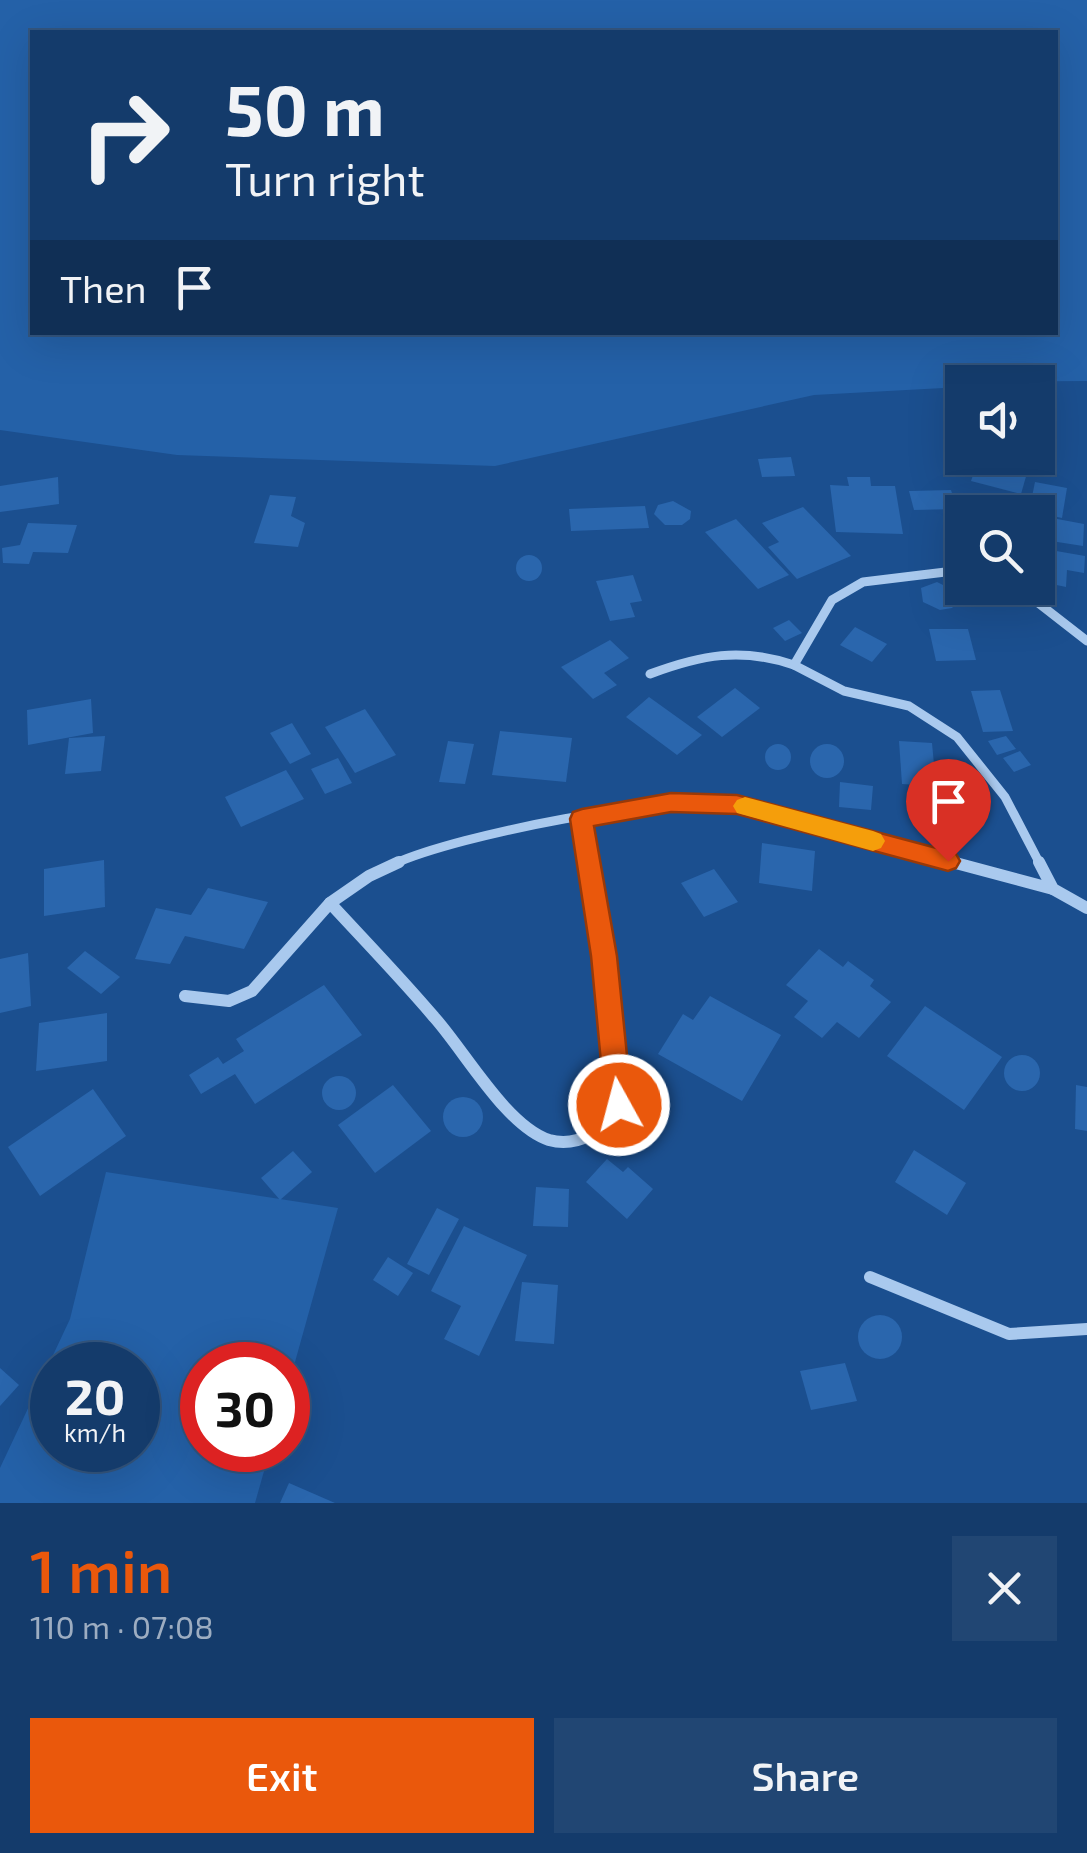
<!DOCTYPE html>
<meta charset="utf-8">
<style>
:root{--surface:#143b6b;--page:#214673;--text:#f1f3f6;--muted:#9dadc1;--line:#33557e;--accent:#ea580c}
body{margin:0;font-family:"Exo 2",sans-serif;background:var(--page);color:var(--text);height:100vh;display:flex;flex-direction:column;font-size:38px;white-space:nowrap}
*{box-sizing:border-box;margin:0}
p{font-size:32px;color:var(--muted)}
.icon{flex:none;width:55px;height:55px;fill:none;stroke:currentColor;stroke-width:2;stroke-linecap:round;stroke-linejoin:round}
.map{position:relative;height:1503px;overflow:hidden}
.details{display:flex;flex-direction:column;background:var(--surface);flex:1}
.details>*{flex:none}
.banner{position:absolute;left:30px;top:30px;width:1028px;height:305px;border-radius:0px;box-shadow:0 10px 40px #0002,0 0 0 2px var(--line);background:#143b6b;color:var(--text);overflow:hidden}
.fabs{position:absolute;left:945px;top:365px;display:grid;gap:20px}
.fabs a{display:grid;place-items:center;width:110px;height:110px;border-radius:0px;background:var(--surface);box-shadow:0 10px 40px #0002,0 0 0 2px var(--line);font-size:50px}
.speed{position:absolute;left:30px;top:1342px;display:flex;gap:20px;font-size:50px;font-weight:700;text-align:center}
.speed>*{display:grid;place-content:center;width:130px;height:130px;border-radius:50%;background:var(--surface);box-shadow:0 10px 40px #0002,0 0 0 2px var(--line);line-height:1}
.speed small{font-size:25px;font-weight:400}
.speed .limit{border:15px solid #d22;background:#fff;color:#111}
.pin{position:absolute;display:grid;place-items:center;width:85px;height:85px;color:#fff;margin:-102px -42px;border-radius:50% 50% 50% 0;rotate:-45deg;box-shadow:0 0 10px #0007}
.pin .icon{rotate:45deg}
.me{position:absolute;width:110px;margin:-55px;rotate:353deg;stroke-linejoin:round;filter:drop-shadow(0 0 8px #0008)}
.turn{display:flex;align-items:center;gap:35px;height:210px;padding:0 30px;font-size:45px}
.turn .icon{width:130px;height:130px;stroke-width:2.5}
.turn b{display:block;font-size:70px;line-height:85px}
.then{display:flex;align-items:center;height:95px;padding:0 30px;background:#0003;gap:20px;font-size:38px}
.round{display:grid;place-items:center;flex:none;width:105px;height:105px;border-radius:0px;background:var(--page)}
.headline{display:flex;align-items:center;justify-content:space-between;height:170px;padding:0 30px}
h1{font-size:60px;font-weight:600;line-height:75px;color:var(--accent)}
.button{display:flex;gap:20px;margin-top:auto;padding:20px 30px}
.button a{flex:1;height:115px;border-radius:0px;background:var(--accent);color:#fff;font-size:40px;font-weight:600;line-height:115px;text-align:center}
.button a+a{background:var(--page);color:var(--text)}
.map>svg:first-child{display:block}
.green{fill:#2461a8;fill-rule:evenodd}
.building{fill:#2a66ad}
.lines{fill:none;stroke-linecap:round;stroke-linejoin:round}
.street-far1{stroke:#a9c9ee;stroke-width:9}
.street{stroke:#a9c9ee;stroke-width:12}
.route{fill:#ea580c;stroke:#983908;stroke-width:2.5}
.slow{fill:#f59e0b}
</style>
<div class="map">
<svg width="1087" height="1503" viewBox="0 0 1087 1503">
<rect width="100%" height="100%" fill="#1b4f8f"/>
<!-- green -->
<g class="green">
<path d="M0,0H1087V381L962,382V387L814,395L495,466L177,455L0,430ZM32,32H1055V332H32Z"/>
<path d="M106,1172L338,1208L288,1387V1365H202V1450H270L255,1503H0V1468L70,1319ZM52,1365H138V1450H52Z"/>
</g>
<!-- building -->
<g class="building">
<polygon points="791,457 795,476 762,477 758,459"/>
<polygon points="979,458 1029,466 1021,494 971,481"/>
<polygon points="58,477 59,504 0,512 0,486"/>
<polygon points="847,477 870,477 871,486 895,486 903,534 836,532 830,485 849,486"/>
<polygon points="1035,482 1067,488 1062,518 1029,511"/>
<polygon points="951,490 957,509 914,510 909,491"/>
<polygon points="270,495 296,497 291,516 305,523 298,547 254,543"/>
<polygon points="673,501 691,511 690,519 682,525 665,525 654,514 658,505"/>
<polygon points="645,506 649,528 571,531 569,509"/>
<polygon points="803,507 851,556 797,579 768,547 779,542 762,523"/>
<polygon points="1052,518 1084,524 1083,546 1051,541"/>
<polygon points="736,519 789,575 758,589 705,532"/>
<polygon points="28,523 77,525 68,553 33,552 29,564 3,563 2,548 20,545"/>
<polygon points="1039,548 1085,556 1084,573 1067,570 1066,587 1038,581"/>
<circle cx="529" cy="568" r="13"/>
<polygon points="633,575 642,601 630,603 635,617 610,621 596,581"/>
<polygon points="937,582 957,592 958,601 952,608 940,610 923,602 921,588"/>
<polygon points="789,620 802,633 785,641 773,628"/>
<polygon points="855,627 887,644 872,662 840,645"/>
<polygon points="929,629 968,629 976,660 936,661"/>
<polygon points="610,640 629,658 604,673 617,685 593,699 561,667"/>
<polygon points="735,688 760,708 722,737 697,717"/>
<polygon points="1000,690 1013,731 983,732 971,691"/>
<polygon points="649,697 702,735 677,755 626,717"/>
<polygon points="91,699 93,733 28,745 27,710"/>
<polygon points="365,709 396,755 355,773 325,727"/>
<polygon points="292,723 311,754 290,764 270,733"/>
<polygon points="500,731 572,738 566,782 492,775"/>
<polygon points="105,736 101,771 65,774 69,738"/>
<polygon points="1006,736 1016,749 997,755 988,741"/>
<polygon points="448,741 474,744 465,784 439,782"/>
<polygon points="899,741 932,743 936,786 902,784"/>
<circle cx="827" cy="761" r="17"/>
<circle cx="778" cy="757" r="13"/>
<polygon points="1020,751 1031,765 1014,772 1003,758"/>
<polygon points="338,758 352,783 325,794 311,769"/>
<polygon points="286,770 304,799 241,827 225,797"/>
<polygon points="840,782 873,786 871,810 839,807"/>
<polygon points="762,843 815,851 812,891 759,883"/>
<polygon points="104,860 105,907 44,916 44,869"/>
<polygon points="714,869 738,902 704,917 681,883"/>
<polygon points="208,888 268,902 244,949 185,936 170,964 135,959 156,908 191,915"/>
<polygon points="819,949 843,967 848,961 874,980 870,986 891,1002 859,1038 837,1022 822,1038 794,1017 808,1001 786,985"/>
<polygon points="85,951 120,977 101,994 67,968"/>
<polygon points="28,953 31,1006 0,1013 0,959"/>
<polygon points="324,985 362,1035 255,1104 235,1074 201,1094 189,1075 218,1057 223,1064 244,1051 236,1039"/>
<polygon points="710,996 781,1035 742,1101 658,1054 683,1014 693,1020"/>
<polygon points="925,1006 1002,1057 964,1110 887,1056"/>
<polygon points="107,1013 107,1061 36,1071 39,1023"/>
<circle cx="1022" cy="1073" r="18"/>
<circle cx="339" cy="1093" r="17"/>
<polygon points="393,1085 431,1131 375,1173 338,1125"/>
<polygon points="1076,1085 1087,1087 1087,1131 1075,1129"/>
<polygon points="93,1089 126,1136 40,1196 8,1147"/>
<circle cx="463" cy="1117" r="20"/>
<polygon points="914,1150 966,1183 947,1215 895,1182"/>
<polygon points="293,1151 312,1172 280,1200 261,1178"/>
<polygon points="607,1159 623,1172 628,1167 653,1189 627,1219 586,1182"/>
<polygon points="536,1187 569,1189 568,1227 533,1226"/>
<polygon points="437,1208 459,1219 429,1275 407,1264"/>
<polygon points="464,1226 527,1255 479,1356 444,1339 461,1306 431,1291"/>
<polygon points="388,1257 413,1273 398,1296 373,1280"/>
<polygon points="522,1282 558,1285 554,1344 515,1341"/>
<circle cx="880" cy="1337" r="22"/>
<polygon points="845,1363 857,1401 811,1410 800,1371"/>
<polygon points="0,1368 19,1385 0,1406"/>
<polygon points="289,1483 335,1503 280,1503"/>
</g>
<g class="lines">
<!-- street-far1 -->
<g class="street-far1">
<polyline points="962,570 863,582 832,600 794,665 844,691 909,706 957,737 1005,797 1040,864"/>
<polyline points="1019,588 1087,641"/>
<path d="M650,674C701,655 741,647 794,665"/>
<polyline points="582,819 589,864"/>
<path d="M394,864C457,835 672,792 739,805C814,818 888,845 962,864"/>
</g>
<!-- street -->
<g class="street">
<polyline points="952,862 1053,889"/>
<polyline points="1039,862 1053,889 1087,908"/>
<path d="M330,903C365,941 401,978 434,1017C464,1050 506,1126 549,1140C578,1148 606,1130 619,1105L604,956L589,862"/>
<polyline points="185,996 229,1001 252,991 330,903 369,876 399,862"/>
<polyline points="870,1277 1009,1334 1087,1329"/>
</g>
</g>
<!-- route -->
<polygon class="route" points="671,793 737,795 948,851 956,854 960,861 956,868 948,871 737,814 671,812 594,826 617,956 632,1105 628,1114 619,1117 609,1114 605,1105 591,956 570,819 573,812 582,809"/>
<!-- slow -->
<polygon class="slow" points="745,797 873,831 881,834 885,841 881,848 873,851 737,813 733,806 737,800"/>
</svg>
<div class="fabs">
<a><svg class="icon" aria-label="sound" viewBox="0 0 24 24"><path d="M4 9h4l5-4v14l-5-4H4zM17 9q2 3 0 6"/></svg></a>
<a><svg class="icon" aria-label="search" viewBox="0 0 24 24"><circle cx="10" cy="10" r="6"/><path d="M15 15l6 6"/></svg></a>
</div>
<div class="speed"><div>20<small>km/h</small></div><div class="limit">30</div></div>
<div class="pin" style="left:948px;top:861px;background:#d93025"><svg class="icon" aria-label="arrive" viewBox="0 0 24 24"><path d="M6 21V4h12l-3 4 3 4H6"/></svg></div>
<svg class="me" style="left:619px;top:1105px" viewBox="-20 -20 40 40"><circle r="17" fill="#ea580c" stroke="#fff" stroke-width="3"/><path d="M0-11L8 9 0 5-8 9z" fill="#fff"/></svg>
<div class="banner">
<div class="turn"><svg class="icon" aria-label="right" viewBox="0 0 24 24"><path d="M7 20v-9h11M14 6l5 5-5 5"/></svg><div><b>50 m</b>Turn right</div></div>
<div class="then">Then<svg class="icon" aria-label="arrive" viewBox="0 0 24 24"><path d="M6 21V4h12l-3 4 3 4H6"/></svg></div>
</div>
</div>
<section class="details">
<div class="headline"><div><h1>1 min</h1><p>110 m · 07:08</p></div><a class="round"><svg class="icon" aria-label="close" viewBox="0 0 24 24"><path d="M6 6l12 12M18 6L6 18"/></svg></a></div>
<div class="button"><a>Exit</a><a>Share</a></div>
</section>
